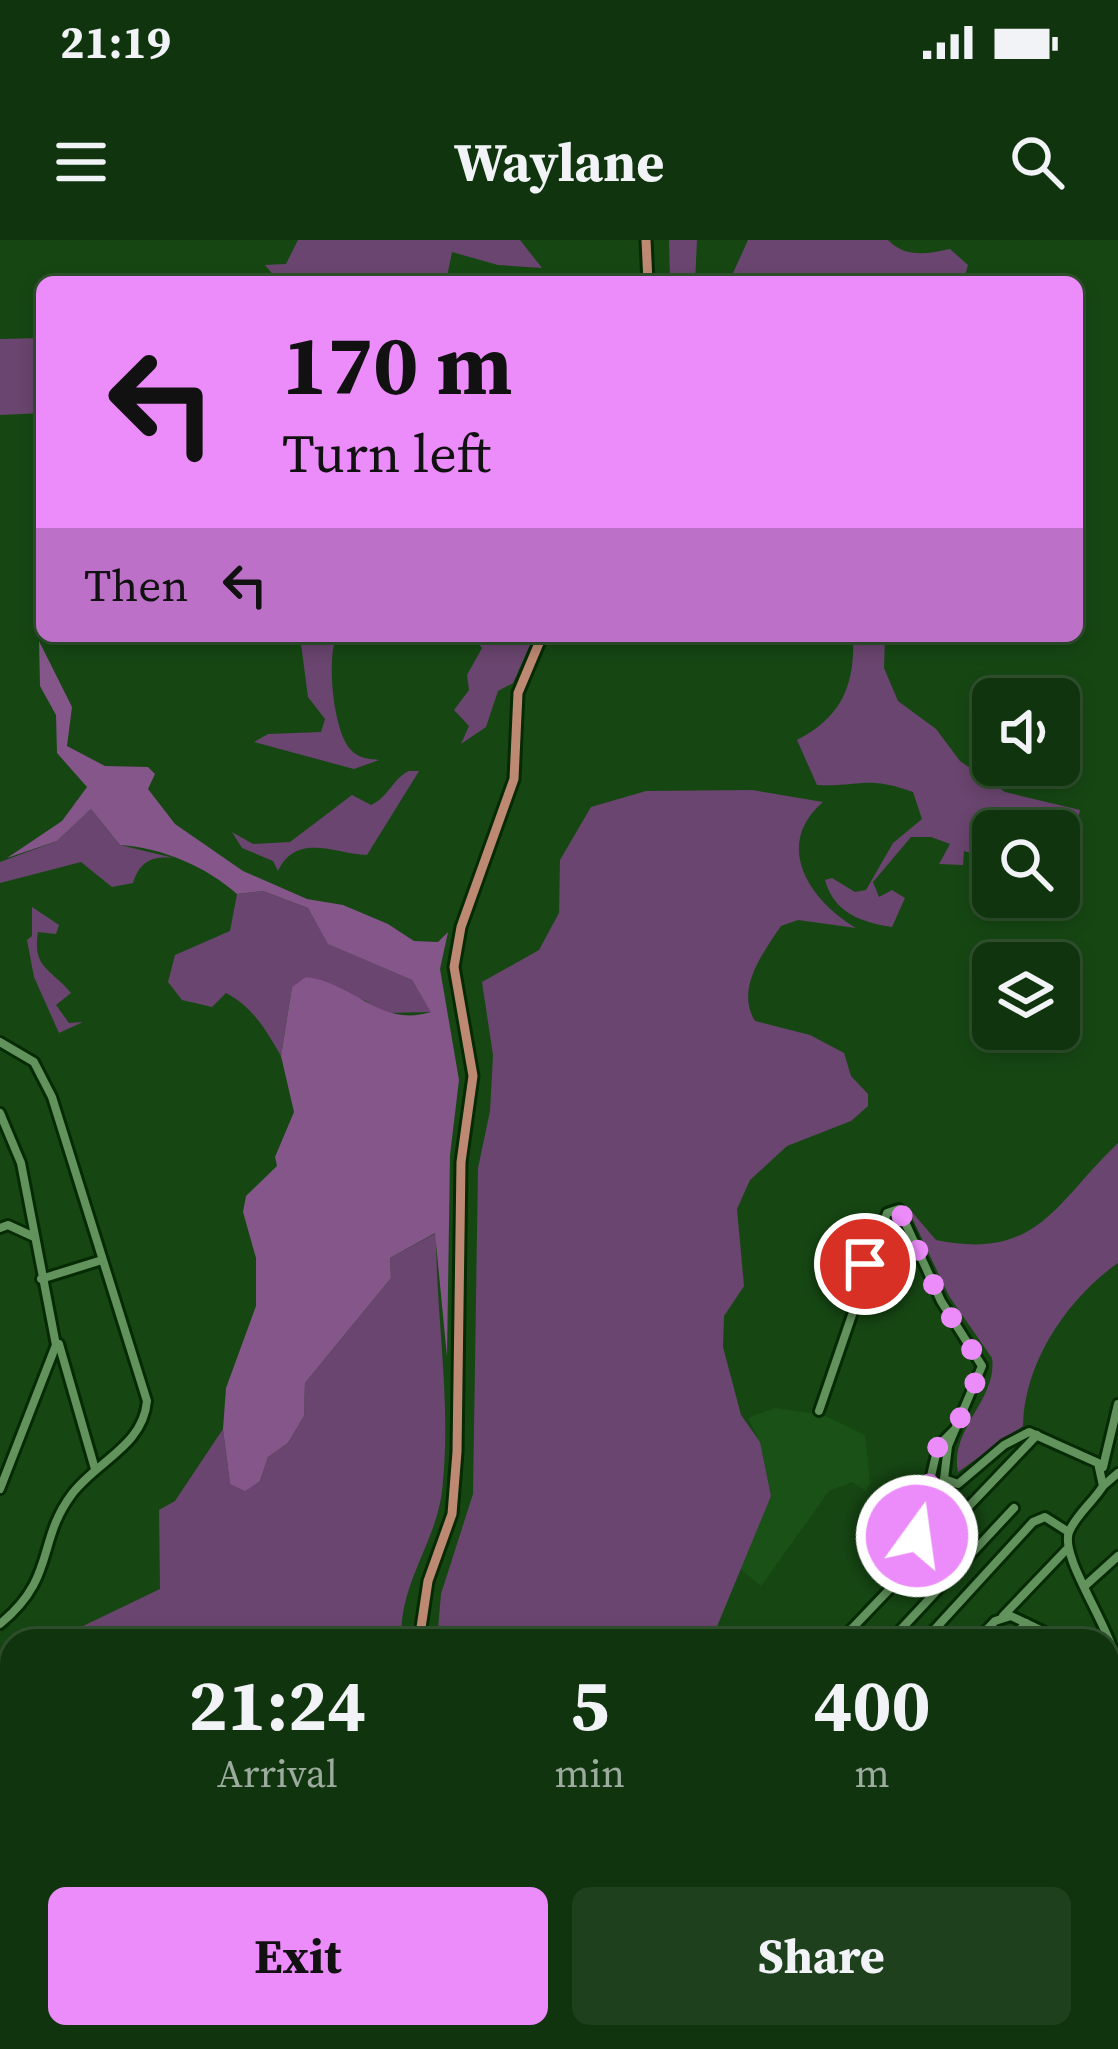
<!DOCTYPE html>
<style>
:root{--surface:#10350e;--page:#1e401c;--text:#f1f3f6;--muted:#9cab9e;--line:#30502e;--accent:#ec8cfa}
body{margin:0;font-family:"Source Serif 4",serif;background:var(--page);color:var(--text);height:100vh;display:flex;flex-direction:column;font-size:45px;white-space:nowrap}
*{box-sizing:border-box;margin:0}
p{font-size:39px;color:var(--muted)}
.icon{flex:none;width:66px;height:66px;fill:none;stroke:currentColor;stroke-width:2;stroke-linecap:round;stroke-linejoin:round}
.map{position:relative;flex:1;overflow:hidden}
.panel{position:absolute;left:0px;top:1389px;width:1119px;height:420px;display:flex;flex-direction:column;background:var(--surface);border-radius:36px 36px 0 0;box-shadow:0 6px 18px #0003,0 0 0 3px var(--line)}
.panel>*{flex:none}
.hud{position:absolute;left:36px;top:36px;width:1047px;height:366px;border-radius:18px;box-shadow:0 6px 18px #0003,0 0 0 3px var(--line);background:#ec8cfa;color:#111;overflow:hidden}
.tools{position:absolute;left:972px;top:438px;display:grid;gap:24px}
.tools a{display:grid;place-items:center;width:108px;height:108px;border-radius:18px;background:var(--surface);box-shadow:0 6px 18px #0003,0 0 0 3px var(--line);font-size:60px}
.pin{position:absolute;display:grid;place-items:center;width:102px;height:102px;color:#fff;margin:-51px;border:6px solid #fff;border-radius:50%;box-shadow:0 3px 12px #0007}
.me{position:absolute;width:132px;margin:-66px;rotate:14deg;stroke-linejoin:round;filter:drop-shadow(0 0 9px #0008)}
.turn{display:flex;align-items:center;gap:42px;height:252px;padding:0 48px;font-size:54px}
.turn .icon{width:156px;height:156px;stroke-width:2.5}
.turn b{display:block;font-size:84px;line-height:102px}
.then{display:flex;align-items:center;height:114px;padding:0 48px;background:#0003;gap:24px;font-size:45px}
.eta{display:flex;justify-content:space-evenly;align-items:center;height:204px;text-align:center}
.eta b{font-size:72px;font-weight:700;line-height:84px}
.primary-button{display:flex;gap:24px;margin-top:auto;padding:24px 48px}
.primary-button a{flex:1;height:138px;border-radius:18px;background:var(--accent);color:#111;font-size:48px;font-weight:700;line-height:138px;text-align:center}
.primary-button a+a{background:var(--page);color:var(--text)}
.status{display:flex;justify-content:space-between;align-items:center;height:84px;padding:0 60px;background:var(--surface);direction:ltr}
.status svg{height:33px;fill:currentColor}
header{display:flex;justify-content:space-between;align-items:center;height:156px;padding:0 48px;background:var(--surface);font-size:54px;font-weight:700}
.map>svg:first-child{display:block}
.built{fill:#1a5116}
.green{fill:#6a456f}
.forest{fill:#84568a}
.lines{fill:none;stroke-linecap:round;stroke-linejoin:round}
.minor-casing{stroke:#052a04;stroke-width:14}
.major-casing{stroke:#052a04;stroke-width:15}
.minor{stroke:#62935d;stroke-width:8}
.major{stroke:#be8973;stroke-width:9}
.route{stroke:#ec8cfa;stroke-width:21;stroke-dasharray:0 37.8}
</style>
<div class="status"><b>21:19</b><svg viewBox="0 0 49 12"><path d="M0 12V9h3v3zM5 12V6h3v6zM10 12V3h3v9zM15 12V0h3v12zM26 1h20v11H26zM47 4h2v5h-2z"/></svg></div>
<header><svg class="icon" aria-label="menu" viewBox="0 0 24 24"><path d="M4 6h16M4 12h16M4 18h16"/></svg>Waylane<svg class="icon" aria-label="search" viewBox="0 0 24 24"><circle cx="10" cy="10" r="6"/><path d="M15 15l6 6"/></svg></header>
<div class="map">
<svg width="1118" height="1809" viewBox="0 0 1118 1809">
<rect width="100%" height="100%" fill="#164713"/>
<!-- built -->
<polygon class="built" points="775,1168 823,1175 865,1195 870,1244 866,1251 852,1242 829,1251 761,1346 738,1327 771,1256 760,1202 748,1178"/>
<!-- green -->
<g class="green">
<polygon points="298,0 520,0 542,28 498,25 452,12 446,42 279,42 265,25 286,24"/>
<polygon points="669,0 697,0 695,42 670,42"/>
<path d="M748,0H888C905,18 927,14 950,9L968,25L963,42H729Z"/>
<polygon points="42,98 42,173 0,175 0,99"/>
<path d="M300,396H337C326,417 333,492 351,510C358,518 369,519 379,520L354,529L254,502L268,494L321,492L325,479L308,457Z"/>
<polygon points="473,396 534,396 513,443 498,451 486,487 461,504 469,486 454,470 469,450 467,435 482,408"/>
<path d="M853,396H885L884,428L898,461L936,489L960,521L1005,552L1080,570L1069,621L1059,629V591H993V620L964,611L963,625L939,624L950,604L931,597H911L873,642L879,657L892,650L905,658L892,687C861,682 834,673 825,640L832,638L855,652L866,650L893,603L922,579L913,552C866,535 862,547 817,545L797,500C842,477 855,445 853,396Z"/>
<path d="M409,531H419L367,615C338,615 297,591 278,631L273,621L242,608L232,592L253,604L290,602L352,555L371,565C388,558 392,539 409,531Z"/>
<path d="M752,550L823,562C773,605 809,660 856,688L798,680L781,686C763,713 735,749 755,781L810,795L844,813L851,836L868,854V866L851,881L787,906L750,940L737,969L744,1046L724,1076L723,1107L741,1175L760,1202L771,1256L711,1401H437L441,1354L473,1254L478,928L490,871L493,815L482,742L539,710L559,673L560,620L591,567L646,551Z"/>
<path d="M91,569L120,605L174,618C152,616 140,621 133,643L112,647L81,622L0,643V622L57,601Z"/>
<path d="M263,651L308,668L329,704L412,740L432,772L385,773L364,760L292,747L281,816C266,790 253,767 226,753L212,767L182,760L168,742L175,715L230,691L237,654Z"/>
<path d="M32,667L59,685L56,694L38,692C32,728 50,728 71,753L56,765L69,783L83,782L59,793L34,737L27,700L32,696Z"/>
<path d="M1118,903V1023C1068,1058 1024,1122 1023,1186L958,1232C949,1189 998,1159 992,1118L949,1056L906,965L936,1000C1038,1021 1055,963 1118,903Z"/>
<path d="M436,993C436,1080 452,1163 442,1251C436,1303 397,1347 402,1401H52L160,1349L159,1270L175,1261L223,1189L230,1244L260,1241L268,1217L288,1203L304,1176L305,1143L391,1038L390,1018Z"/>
<polygon points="385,1797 463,1797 450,1809 382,1809"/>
</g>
<!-- forest -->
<path class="forest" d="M39,401L72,467L67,506L105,526L148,527L155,534L148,549L175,584L243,631L307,659L343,665L388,684L414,701L438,702L448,692L440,729L459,840L450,915L447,1117L435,993L390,1018L391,1038L305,1143L304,1176L288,1203L268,1217L260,1241L245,1251L230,1244L223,1189L226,1148L256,1066V1018L243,972L246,956L277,926L275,917L294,872L281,816L292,747L306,737C355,743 380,788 431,772L412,740L328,704L308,668L263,651L237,654C205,626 163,608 120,605L91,569L57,601L7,618L62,581L87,547L57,513L56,475L40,446Z"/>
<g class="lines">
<defs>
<g id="minor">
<path d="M0,802L34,822L52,857L147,1161C143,1206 97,1221 72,1254C36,1302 57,1337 0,1384"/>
<polyline points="0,873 21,923 56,1105 0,1249"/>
<polyline points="0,988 8,985 32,996"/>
<polyline points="41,1039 102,1020"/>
<polyline points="59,1104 95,1229"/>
<path d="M819,1171L887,973L899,969L941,1061L982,1126L948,1206L944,1239L958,1244L1004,1205L1029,1192L1098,1223L1103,1246C1093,1262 1076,1275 1069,1292C1059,1319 1116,1393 1118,1432"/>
<polyline points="1103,1227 1118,1164"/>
<polyline points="1104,1245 1118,1233"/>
<polyline points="896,1340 917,1296 938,1206 955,1189"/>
<polyline points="1086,1345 1118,1316"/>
<polyline points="1003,1376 1067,1309"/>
<polyline points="840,1401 1037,1195"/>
<polyline points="890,1401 1014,1268"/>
<polyline points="924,1401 1033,1282 1045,1277 1067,1291"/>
<polyline points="976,1401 995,1381 1011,1376 1064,1401"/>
<polyline points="1010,1401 1026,1383"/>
<polyline points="1118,1438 1118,1496"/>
<polyline points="1107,1544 1118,1540"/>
<polyline points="0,1571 12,1584"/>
<polyline points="0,1657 12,1666"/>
<polyline points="1107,1680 1118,1682"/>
<polyline points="0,1705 12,1689"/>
<polyline points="0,1718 12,1726"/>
<polyline points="306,1797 366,1805"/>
<polyline points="654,1797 685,1808"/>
<polyline points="0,1799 12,1782"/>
<polyline points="156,1809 192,1797"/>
<polyline points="527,1809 532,1797"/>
<polyline points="604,1809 611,1797"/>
</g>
<g id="major">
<polyline points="646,0 648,42"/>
<polyline points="419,1401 428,1341 452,1274 457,1212 461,922 473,836 454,727 461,687 514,539 518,453 542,396"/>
<polyline points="1107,1747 1118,1741"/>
<polyline points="365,1809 367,1797"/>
<polyline points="928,1809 936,1797"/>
</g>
</defs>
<!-- minor casing -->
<use href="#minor" class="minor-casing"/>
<!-- major casing -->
<use href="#major" class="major-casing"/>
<!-- minor -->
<use href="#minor" class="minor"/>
<!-- major -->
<use href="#major" class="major"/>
</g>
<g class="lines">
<!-- route -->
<polyline class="route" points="865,1024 887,973 899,969 941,1061 982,1126 956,1188 938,1206 917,1296"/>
</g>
</svg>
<div class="tools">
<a><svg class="icon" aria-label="sound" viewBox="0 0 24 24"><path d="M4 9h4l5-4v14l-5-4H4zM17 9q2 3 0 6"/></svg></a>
<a><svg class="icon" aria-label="search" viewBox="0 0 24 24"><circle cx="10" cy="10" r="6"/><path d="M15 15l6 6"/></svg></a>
<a><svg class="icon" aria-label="layers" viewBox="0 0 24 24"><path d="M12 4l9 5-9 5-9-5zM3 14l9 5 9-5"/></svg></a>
</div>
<div class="pin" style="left:865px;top:1024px;background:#d93025"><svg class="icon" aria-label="arrive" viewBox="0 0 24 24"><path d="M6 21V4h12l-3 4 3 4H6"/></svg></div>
<svg class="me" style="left:917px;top:1296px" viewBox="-20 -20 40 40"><circle r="17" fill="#ec8cfa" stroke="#fff" stroke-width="3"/><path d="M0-11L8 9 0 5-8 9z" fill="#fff"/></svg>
<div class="hud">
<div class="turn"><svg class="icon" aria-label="left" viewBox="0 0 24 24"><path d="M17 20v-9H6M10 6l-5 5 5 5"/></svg><div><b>170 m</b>Turn left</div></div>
<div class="then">Then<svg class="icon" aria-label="left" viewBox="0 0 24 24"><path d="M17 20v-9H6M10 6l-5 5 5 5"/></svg></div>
</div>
<section class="panel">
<div class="eta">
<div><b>21:24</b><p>Arrival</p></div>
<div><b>5</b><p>min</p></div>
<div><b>400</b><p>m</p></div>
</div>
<div class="primary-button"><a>Exit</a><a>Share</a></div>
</section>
</div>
